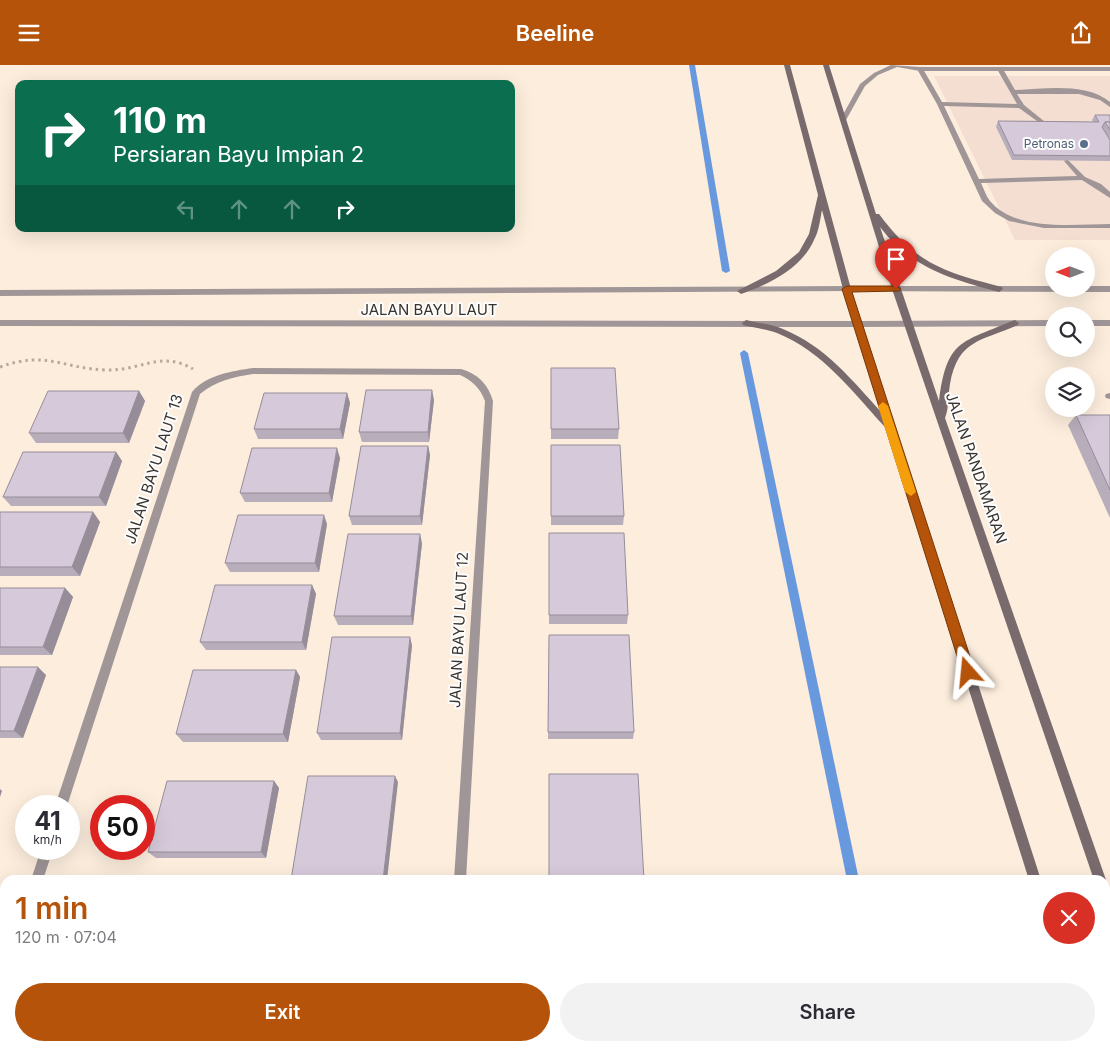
<!DOCTYPE html>
<meta charset="utf-8">
<style>
:root{--surface:#fff;--page:#f2f2f3;--text:#2b2b33;--muted:#7c7c81;--accent:#b45309}
body{margin:0;font-family:Inter,sans-serif;background:var(--page);color:var(--text);height:100vh;display:flex;flex-direction:column;font-size:19px;white-space:nowrap}
*{box-sizing:border-box;margin:0}
p{font-size:16px;color:var(--muted)}
.icon{flex:none;width:28px;height:28px;fill:none;stroke:currentColor;stroke-width:2;stroke-linecap:round;stroke-linejoin:round}
.map{position:relative;flex:1;overflow:hidden}
.details{position:absolute;left:0px;top:810px;width:1110px;height:176px;display:flex;flex-direction:column;background:var(--surface);border-radius:15px 15px 0 0;box-shadow:0 5px 20px #0002}
.details>*{flex:none}
.hud{position:absolute;left:15px;top:15px;width:500px;height:152px;border-radius:10px;box-shadow:0 5px 20px #0002;background:#0b6e4f;color:#fff;overflow:hidden}
.needle{width:32px;rotate:270deg}
.controls{position:absolute;left:1045px;top:182px;display:grid;gap:10px}
.controls a{display:grid;place-items:center;width:50px;height:50px;border-radius:50%;background:var(--surface);box-shadow:0 5px 20px #0002;font-size:25px}
.speed{position:absolute;left:15px;top:730px;display:flex;gap:10px;font-size:25px;font-weight:700;text-align:center}
.speed>*{display:grid;place-content:center;width:65px;height:65px;border-radius:50%;background:var(--surface);box-shadow:0 5px 20px #0002;line-height:1}
.speed small{font-size:12px;font-weight:400}
.speed .limit{border:8px solid #d22;background:#fff;color:#111}
.pin{position:absolute;display:grid;place-items:center;width:42px;height:42px;color:#fff;margin:-51px -21px;border-radius:50% 50% 50% 0;rotate:-45deg;box-shadow:0 0 5px #0007}
.pin .icon{rotate:45deg}
.me{position:absolute;width:55px;margin:-28px;rotate:342deg;stroke-linejoin:round;filter:drop-shadow(0 0 4px #0008)}
.turn{display:flex;align-items:center;gap:18px;height:105px;padding:0 15px;font-size:22px}
.turn .icon{width:65px;height:65px;stroke-width:2.5}
.turn b{display:block;font-size:35px;line-height:42px}
.lanes{display:flex;align-items:center;height:48px;padding:0 15px;background:#0003;justify-content:center;gap:25px;direction:ltr}
.lanes .off{opacity:.35}
.round{display:grid;place-items:center;flex:none;width:52px;height:52px;border-radius:26px;background:var(--page)}
.overview{display:flex;align-items:center;justify-content:space-between;height:85px;padding:0 15px}
h1{font-size:30px;font-weight:600;line-height:38px;color:var(--accent)}
.button{display:flex;gap:10px;margin-top:auto;padding:10px 15px}
.button a{flex:1;height:58px;border-radius:30px;background:var(--accent);color:#fff;font-size:20px;font-weight:600;line-height:58px;text-align:center}
.button a+a{background:var(--page);color:var(--text)}
header{display:flex;justify-content:space-between;align-items:center;height:65px;padding:0 15px;background:var(--accent);color:#fff;font-size:22px;font-weight:600}
.map>svg:first-child{display:block}
.commercial{fill:#f4ded2}
.lines{fill:none;stroke-linecap:round;stroke-linejoin:round}
.stream{fill:#6899de;fill-rule:evenodd}
.path{stroke:#b6aa9d;stroke-width:3;stroke-dasharray:2.5 4;stroke-linecap:butt}
.service{fill:#a09697;fill-rule:evenodd}
.minor{fill:#a09697;fill-rule:evenodd}
.tertiary{fill:#a09697;fill-rule:evenodd}
.secondary{fill:#796b6d;fill-rule:evenodd}
.wall{fill:#b8aebb}
.shaded-wall{fill:#968d99}
.building{fill:#d6cada;stroke:#968d99}
.route{fill:#b45309;stroke:#753606}
.slow{fill:#f59e0b}
.service-dot{fill:#5c6f8a;stroke:#fdfdfd;stroke-width:2}
.labels{text-anchor:middle;stroke-width:4;stroke-linejoin:round;paint-order:stroke}
.far-service-label{font-size:12px;fill:#4e5e75;stroke:#fdfdfd;text-anchor:end}
.street-label{font-size:15px;fill:#39332d;stroke:#fdfdfd}
</style>
<header><svg class="icon" aria-label="menu" viewBox="0 0 24 24"><path d="M4 6h16M4 12h16M4 18h16"/></svg>Beeline<svg class="icon" aria-label="share" viewBox="0 0 24 24"><path d="M12 15V3M7 8l5-5 5 5M5 13v7h14v-7"/></svg></header>
<div class="map">
<svg width="1110" height="986" viewBox="0 0 1110 986">
<rect width="100%" height="100%" fill="#fceddd"/>
<!-- commercial -->
<polygon class="commercial" points="934,11 1110,11 1110,175 1015,175"/>
<g class="lines">
<!-- stream -->
<g class="stream">
<polygon points="689,0 695,0 730,206 726,208 722,206"/>
<polygon points="744,285 748,288 859,815 847,815 740,288"/>
<polygon points="879,981 893,981 894,986 880,986"/>
</g>
<!-- path -->
<path class="path" d="M0,302C47,285 63,304 107,305C140,306 161,285 193,304"/>
<!-- service -->
<path class="service" d="M920,2L923,4L942,37L1017,39L997,4L1000,2L1003,4L1015,25C1044,24 1086,17 1110,37V42L1100,35L1079,29H1017L1024,40L1050,61L1051,62L1048,64L1019,43L944,41L979,114L1077,111L1064,96L1067,94L1085,112L1101,119L1110,127V133L1082,115L981,118C984,124 986,131 990,136C1016,167 1074,159 1110,159V163H1044L1009,156L995,148L982,136L937,39L917,4Z"/>
<!-- minor -->
<g class="minor">
<polygon points="891,0 920,2 1110,2 1110,6 920,6 897,2 878,10 865,21 846,55 841,56 840,55 860,19 874,8"/>
<polygon points="847,221 850,222 850,226 0,231 0,225"/>
<polygon points="0,255 858,256 862,259 858,262 0,261"/>
<path d="M253,303L461,304C478,309 488,319 493,336L466,815H454L485,336C480,323 473,316 460,310L253,309C233,312 216,316 200,329L67,741H55L192,327C206,310 232,306 253,303Z"/>
<polygon points="1110,328 1110,334 1106,333 1105,331 1106,329"/>
<polygon points="41,784 53,784 43,815 31,815"/>
<polygon points="5,906 5,932 0,935 0,909"/>
<rect x="443" y="981" width="14" height="5"/>
</g>
<!-- tertiary -->
<g class="tertiary">
<polygon points="847,221 1054,221 1054,224 1086,224 1086,221 1110,221 1110,227 844,226 844,222"/>
<polygon points="1054,255 1054,261 858,262 854,259 858,256"/>
<rect x="1086" y="255" width="24" height="6"/>
</g>
<!-- secondary -->
<g class="secondary">
<path d="M784,0H790L851,224L1041,815H1029L886,362L884,361C852,326 822,286 777,268C766,264 754,263 743,260L742,258L746,255C758,258 771,259 783,264C825,281 852,315 882,348L843,224L822,145C820,155 819,166 814,175C802,203 768,220 741,229L737,226L776,206L799,187L809,169L818,130Z"/>
<path d="M823,0H829L876,149H879C916,199 944,207 1002,222L1003,224L999,227C951,214 911,203 880,162L939,336C947,274 961,278 1012,256L1015,255L1019,258L1018,260C982,276 958,274 950,319C948,330 949,343 945,353L1106,815L1105,818V815H1094L892,224Z"/>
<polygon points="1105,823 1110,826 1110,849 1105,846"/>
<polygon points="1081,981 1095,981 1097,986 1083,986"/>
</g>
</g>
<!-- wall -->
<g class="wall">
<polygon points="1095,50 1110,50 1110,96 1012,95 996,62 998,56 1093,57 1092,55"/>
<polygon points="551,303 619,364 618,374 551,374"/>
<polygon points="139,326 145,336 129,378 36,378 29,368"/>
<polygon points="347,328 350,338 343,374 258,374 254,364"/>
<polygon points="434,335 429,377 362,377 359,367"/>
<polygon points="1076,350 1110,350 1110,453 1068,360"/>
<polygon points="551,380 624,451 623,460 551,460"/>
<polygon points="428,381 430,390 422,460 352,460 349,451"/>
<polygon points="116,387 122,396 106,441 11,441 3,432"/>
<polygon points="340,393 332,437 245,437 240,428"/>
<polygon points="0,447 93,447 100,457 80,511 0,511"/>
<polygon points="327,459 319,507 230,507 225,498"/>
<polygon points="549,468 628,550 627,559 549,559"/>
<polygon points="422,478 413,560 338,560 334,551"/>
<polygon points="312,520 316,529 306,585 206,585 200,577"/>
<polygon points="0,523 65,523 73,532 52,590 0,590"/>
<polygon points="549,570 634,667 633,674 548,674"/>
<polygon points="412,580 402,675 321,675 317,668"/>
<polygon points="0,602 46,610 23,673 0,673"/>
<polygon points="296,605 300,612 288,677 183,677 176,669"/>
<polygon points="274,716 279,723 266,793 156,793 148,787"/>
</g>
<!-- shaded-wall -->
<g class="shaded-wall">
<polygon points="432,325 434,335 429,377 428,367"/>
<polygon points="139,326 145,336 129,378 123,368"/>
<polygon points="347,328 350,338 343,374 340,364"/>
<polygon points="428,381 430,390 422,460 420,451"/>
<polygon points="337,383 340,393 332,437 329,428"/>
<polygon points="116,387 122,396 106,441 99,432"/>
<polygon points="93,447 100,457 80,511 72,502"/>
<polygon points="324,450 327,459 319,507 315,498"/>
<polygon points="420,469 422,478 413,560 411,551"/>
<polygon points="312,520 316,529 306,585 302,577"/>
<polygon points="65,523 73,532 52,590 43,582"/>
<polygon points="410,572 412,580 402,675 400,668"/>
<polygon points="38,602 46,610 23,673 14,666"/>
<polygon points="296,605 300,612 288,677 283,669"/>
<polygon points="395,711 398,717 387,815 383,815"/>
<polygon points="274,716 279,723 266,793 261,787"/>
<polygon points="0,724 2,726 0,732"/>
<polygon points="223,981 230,981 230,986 222,986"/>
<polygon points="363,981 367,981 366,986 362,986"/>
</g>
<!-- building -->
<g class="building">
<polygon points="1095,50 1110,50 1110,57 1105,57 1102,62 1110,75 1110,91 1014,90 998,56 1099,57"/>
<polygon points="1105,57 1110,57 1110,65"/>
<polygon points="551,303 615,303 619,364 551,364"/>
<polygon points="366,325 432,325 428,367 359,367"/>
<polygon points="48,326 139,326 123,368 29,368"/>
<polygon points="264,328 347,328 340,364 254,364"/>
<polygon points="1076,350 1110,350 1110,425"/>
<polygon points="551,380 620,380 624,451 551,451"/>
<polygon points="361,381 428,381 420,451 349,451"/>
<polygon points="252,383 337,383 329,428 240,428"/>
<polygon points="23,387 116,387 99,432 3,432"/>
<polygon points="0,447 93,447 72,502 0,502"/>
<polygon points="238,450 324,450 315,498 225,498"/>
<polygon points="549,468 624,468 628,550 549,550"/>
<polygon points="348,469 420,469 411,551 334,551"/>
<polygon points="215,520 312,520 302,577 200,577"/>
<polygon points="0,523 65,523 43,582 0,582"/>
<polygon points="549,570 629,570 634,667 548,667"/>
<polygon points="332,572 410,572 400,668 317,668"/>
<polygon points="0,602 38,602 14,666 0,666"/>
<polygon points="193,605 296,605 283,669 176,669"/>
<polygon points="549,709 638,709 644,815 549,815"/>
<polygon points="308,711 395,711 383,815 291,815"/>
<polygon points="167,716 274,716 261,787 148,787"/>
<polygon points="97,981 223,981 222,986 96,986"/>
<polygon points="261,981 363,981 362,986 260,986"/>
<rect x="548" y="981" width="105" height="5"/>
</g>
<!-- route -->
<polygon class="route" points="896,221 901,224 899,226 852,227 975,607 968,613 962,607 842,224 847,221"/>
<!-- slow -->
<polygon class="slow" points="883,337 888,341 916,427 911,431 905,427 878,341"/>
<!-- markers -->
<circle class="service-dot" cx="1084" cy="79" r="5"/>
<g class="labels">
<!-- far-service labels -->
<g class="far-service-label">
<text x="1074" y="83">Petronas</text>
</g>
<!-- street labels -->
<g class="street-label">
<text x="429" y="250">JALAN BAYU LAUT</text>
<text transform="translate(976 403) rotate(71)" y="5">JALAN PANDAMARAN</text>
<text transform="translate(154 404) rotate(-72)" y="5">JALAN BAYU LAUT 13</text>
<text transform="translate(459 565) rotate(-87)" y="5">JALAN BAYU LAUT 12</text>
</g>
</g>
</svg>
<div class="controls">
<a><svg class="needle" viewBox="-14 -14 28 28"><path d="M0-13l5 13h-10z" fill="#e53935"/><path d="M0 13l5-13h-10z" fill="#7c7c81"/></svg></a>
<a><svg class="icon" aria-label="search" viewBox="0 0 24 24"><circle cx="10" cy="10" r="6"/><path d="M15 15l6 6"/></svg></a>
<a><svg class="icon" aria-label="layers" viewBox="0 0 24 24"><path d="M12 4l9 5-9 5-9-5zM3 14l9 5 9-5"/></svg></a>
</div>
<div class="speed"><div>41<small>km/h</small></div><div class="limit">50</div></div>
<div class="pin" style="left:896px;top:224px;background:#d93025"><svg class="icon" aria-label="arrive" viewBox="0 0 24 24"><path d="M6 21V4h12l-3 4 3 4H6"/></svg></div>
<svg class="me" style="left:968px;top:607px" viewBox="-20 -20 40 40"><path d="M0-17L14 15 0 8-14 15z" fill="#b45309" stroke="#fff" stroke-width="4"/></svg>
<div class="hud">
<div class="turn"><svg class="icon" aria-label="right" viewBox="0 0 24 24"><path d="M7 20v-9h11M14 6l5 5-5 5"/></svg><div><b>110 m</b>Persiaran Bayu Impian 2</div></div>
<div class="lanes"><svg class="icon off" aria-label="left" viewBox="0 0 24 24"><path d="M17 20v-9H6M10 6l-5 5 5 5"/></svg><svg class="icon off" aria-label="ahead" viewBox="0 0 24 24"><path d="M12 20V5M6 11l6-6 6 6"/></svg><svg class="icon off" aria-label="ahead" viewBox="0 0 24 24"><path d="M12 20V5M6 11l6-6 6 6"/></svg><svg class="icon" aria-label="right" viewBox="0 0 24 24"><path d="M7 20v-9h11M14 6l5 5-5 5"/></svg></div>
</div>
<section class="details">
<div class="overview"><div><h1>1 min</h1><p>120 m · 07:04</p></div><a class="round" style="background:#d93025;color:#fff"><svg class="icon" aria-label="close" viewBox="0 0 24 24"><path d="M6 6l12 12M18 6L6 18"/></svg></a></div>
<div class="button"><a>Exit</a><a>Share</a></div>
</section>
</div>
